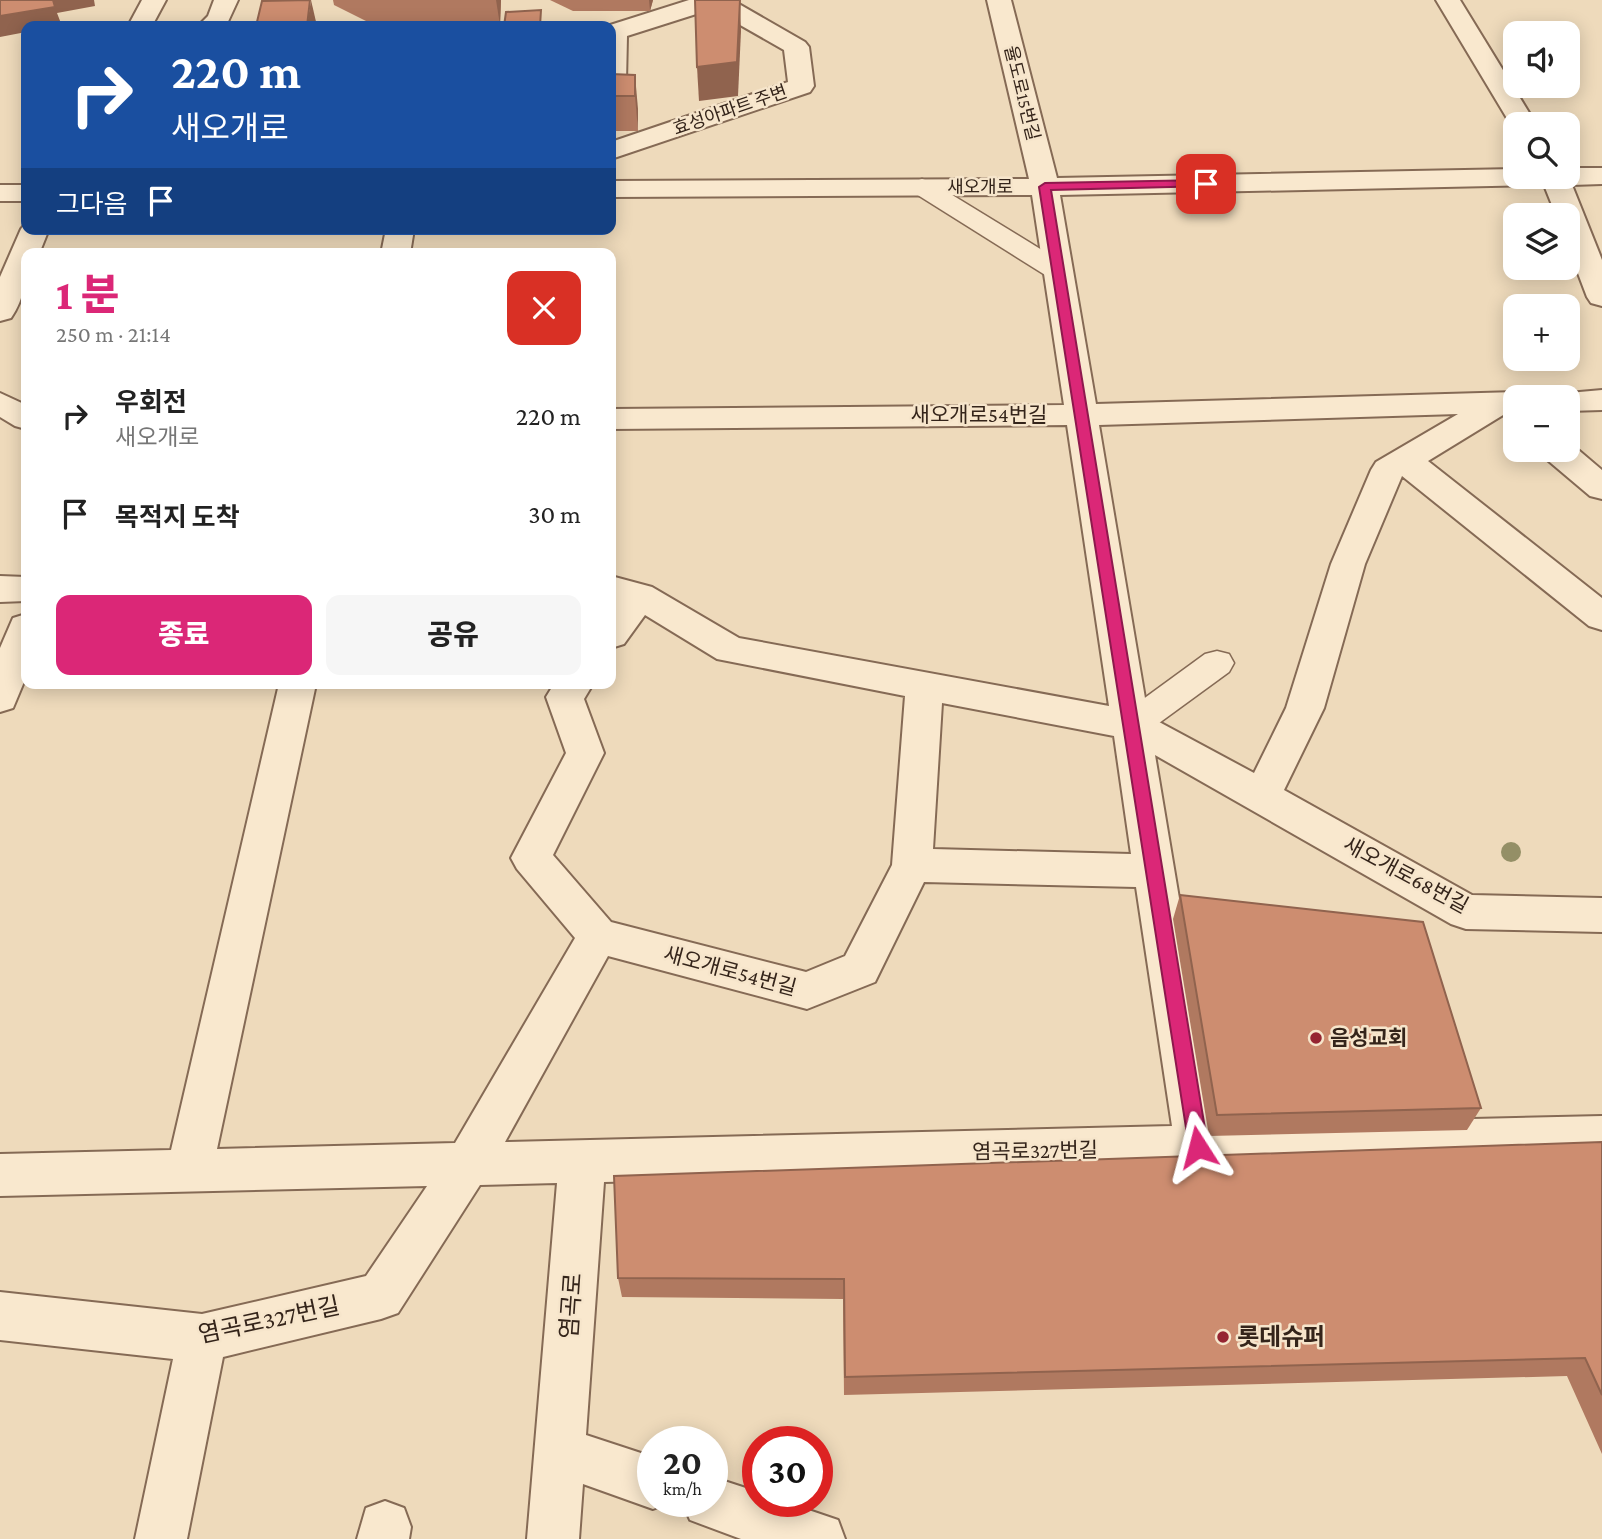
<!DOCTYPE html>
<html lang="ko">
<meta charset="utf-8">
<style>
:root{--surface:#fff;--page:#f6f6f6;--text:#222;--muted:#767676;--accent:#db2777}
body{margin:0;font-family:"Crimson Pro","Noto Sans KR",serif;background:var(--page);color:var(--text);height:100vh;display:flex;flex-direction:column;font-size:26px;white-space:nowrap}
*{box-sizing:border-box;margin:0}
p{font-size:23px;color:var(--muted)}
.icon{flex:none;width:38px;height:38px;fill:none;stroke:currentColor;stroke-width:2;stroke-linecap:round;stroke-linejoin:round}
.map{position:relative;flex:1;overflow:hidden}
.details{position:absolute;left:21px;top:248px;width:595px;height:441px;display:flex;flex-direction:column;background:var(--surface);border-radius:14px;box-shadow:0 4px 18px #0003}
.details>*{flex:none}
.guide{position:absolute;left:21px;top:21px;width:595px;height:214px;border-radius:14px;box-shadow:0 4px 18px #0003;background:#1a4fa0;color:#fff;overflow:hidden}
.fabs{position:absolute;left:1503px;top:21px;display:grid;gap:14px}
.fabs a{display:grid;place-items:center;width:77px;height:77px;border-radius:14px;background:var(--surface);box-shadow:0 4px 18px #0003;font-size:35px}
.speed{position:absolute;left:637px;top:1426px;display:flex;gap:14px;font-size:35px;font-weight:700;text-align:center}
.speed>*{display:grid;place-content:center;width:91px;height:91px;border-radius:50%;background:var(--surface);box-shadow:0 4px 18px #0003;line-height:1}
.speed small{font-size:18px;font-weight:400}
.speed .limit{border:10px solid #d22;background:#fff;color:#111}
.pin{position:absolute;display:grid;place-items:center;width:60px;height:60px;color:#fff;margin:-30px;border-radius:14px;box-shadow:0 4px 10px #0006}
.me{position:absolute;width:77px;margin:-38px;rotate:351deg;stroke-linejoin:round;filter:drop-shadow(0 0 5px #0008)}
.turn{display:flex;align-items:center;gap:24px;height:147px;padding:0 35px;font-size:32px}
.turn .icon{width:91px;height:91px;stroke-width:2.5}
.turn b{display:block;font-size:49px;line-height:60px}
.then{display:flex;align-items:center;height:66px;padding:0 35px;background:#0003;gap:14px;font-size:26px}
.round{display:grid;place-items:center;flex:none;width:74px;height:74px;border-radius:14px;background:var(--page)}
.head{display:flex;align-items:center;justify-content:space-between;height:119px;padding:0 35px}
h1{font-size:42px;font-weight:800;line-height:52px;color:var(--accent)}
.button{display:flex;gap:14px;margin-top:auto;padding:14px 35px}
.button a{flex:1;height:80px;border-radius:14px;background:var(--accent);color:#fff;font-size:28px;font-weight:800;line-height:80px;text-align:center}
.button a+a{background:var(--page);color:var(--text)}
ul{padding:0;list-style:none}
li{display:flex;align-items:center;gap:21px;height:98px;padding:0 35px}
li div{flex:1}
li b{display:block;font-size:26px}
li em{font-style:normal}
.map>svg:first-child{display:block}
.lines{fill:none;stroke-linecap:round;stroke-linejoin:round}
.pedestrian-casing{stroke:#856a55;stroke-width:3}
.minor-casing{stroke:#856a55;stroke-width:4}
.pedestrian{fill:#f9e8ce;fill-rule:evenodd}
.minor{fill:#f9e8ce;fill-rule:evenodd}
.tree{fill:#948f66}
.wall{fill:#b07960}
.shaded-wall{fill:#90634e}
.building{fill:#cd8d70;stroke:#90634e;stroke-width:2}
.route{fill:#db2777;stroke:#8e194d;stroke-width:2}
.poi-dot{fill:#952431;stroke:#f6e5cb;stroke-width:2.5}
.labels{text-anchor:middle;stroke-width:5;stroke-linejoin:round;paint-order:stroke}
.far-street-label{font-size:18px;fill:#34241a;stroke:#f6e5cb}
.street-label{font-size:21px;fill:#34241a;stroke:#f6e5cb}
.poi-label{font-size:21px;font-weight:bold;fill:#34241a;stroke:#f6e5cb;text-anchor:start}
.near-street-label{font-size:24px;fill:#34241a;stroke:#f6e5cb}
.near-poi-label{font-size:24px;font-weight:bold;fill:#34241a;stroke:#f6e5cb;text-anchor:start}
</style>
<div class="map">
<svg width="1602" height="1539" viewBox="0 0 1602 1539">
<rect width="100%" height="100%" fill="#eedabb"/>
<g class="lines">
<defs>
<g id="pedestrian">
<polygon points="922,179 931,182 1068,266 1072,272 1068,278 1059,280 1050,278 913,192 909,187 913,182"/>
<polygon points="1217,651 1229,654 1234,663 1229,672 1144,734 1132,738 1120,734 1115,725 1120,716 1205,654"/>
</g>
<g id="minor">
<polygon points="142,0 166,0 152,26 128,26"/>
<polygon points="214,0 238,0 226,26 198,26 208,16"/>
<polygon points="689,0 732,0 805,42 809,47 814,86 810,92 611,159 611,142 788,82 784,50 712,9 627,36 626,82 622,88 611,89 611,26 607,26"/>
<path d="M987,0H1011L1057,178L1516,169V177H1568V168H1602V184L1572,185L1602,260V306L1591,303L1587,297L1568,247V215H1556L1544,185L1060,195L1096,404L1516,392L1527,395L1529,397H1516V412H1508L1428,461L1602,598V630L1589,626L1402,476L1365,564L1324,708L1284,790L1472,895L1602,898V932L1466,929L1451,924L1155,755L1217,1125L1602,1116V1158L604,1182L586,1435L653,1457V1502H671L653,1509L583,1484L579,1539H527L557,1183L480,1185L398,1313L381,1319L223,1357L187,1539H135L173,1359L0,1340V1292L202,1314L366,1276L427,1186L0,1196V1154L171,1150L279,684H316L217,1149L455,1143L575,938L517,869L511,858L566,753L546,697L554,684H593L584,699L604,753L553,855L611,922L806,972L845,956L892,865L905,696L717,659L645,615L624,644L611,648V609L616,602L611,600V576L652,587L739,638L1109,706L1067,425L611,429V409L1064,405L1032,195L611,197V181L1029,179ZM1458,414L1376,462L1371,470L1331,564L1286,708L1254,773L1148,716L1099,425ZM942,703L1114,736L1131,854L933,849ZM924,882L1136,887L1172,1126L505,1142L608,956L807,1009L875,982Z"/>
<polygon points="1436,0 1460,0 1536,124 1516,124 1514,130"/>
<rect x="0" y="185" width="26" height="16"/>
<path d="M26,223V229H49L39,254H26C26,278 25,298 11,318L0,321V277L21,229Z"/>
<polygon points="386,229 414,229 410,254 381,254"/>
<polygon points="1602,390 1602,410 1568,411 1568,397 1555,397 1557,394"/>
<polygon points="0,393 26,405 26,429 15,426 0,417"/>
<polygon points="1569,442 1602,470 1602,499 1590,496 1545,458 1541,450 1568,450"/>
<polygon points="0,576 26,577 26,601 0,602"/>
<polygon points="26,614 26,677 13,708 0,712 0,648 13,618"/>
<polygon points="712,1477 758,1492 758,1502 785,1502 838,1520 845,1539 741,1539 690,1520 682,1502 712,1502"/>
<polygon points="385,1501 404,1508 411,1527 409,1539 357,1539 366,1508"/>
</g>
</defs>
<!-- pedestrian casing -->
<use href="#pedestrian" class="pedestrian-casing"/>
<!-- minor casing -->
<use href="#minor" class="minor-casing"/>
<!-- pedestrian -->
<use href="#pedestrian" class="pedestrian"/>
<!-- minor -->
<use href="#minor" class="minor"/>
</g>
<!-- trees -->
<circle class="tree" cx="1511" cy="852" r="10"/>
<!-- wall -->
<g class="wall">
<polygon points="333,0 501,0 500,25 376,26 334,5"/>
<polygon points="550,0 653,0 650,11 573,11"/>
<polygon points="611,74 635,75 638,131 611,131"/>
<polygon points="1180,895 1481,1108 1467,1130 1209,1136 1173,919"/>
<polygon points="1602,1142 1602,1454 1567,1376 844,1395 843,1299 622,1297 618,1278"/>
</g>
<!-- shaded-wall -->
<g class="shaded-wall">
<polygon points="53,0 94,0 95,6 57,13 62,26 26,26 26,32 0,37 0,16"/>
<polygon points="311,0 317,26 307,26"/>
<polygon points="496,0 501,0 500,25"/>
<polygon points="649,0 653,0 650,11"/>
<polygon points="740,0 741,31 738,96 699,101 697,67"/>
<polygon points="635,75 638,109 638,131 635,96"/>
</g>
<!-- building -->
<g class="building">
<polygon points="0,0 53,0 55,7 0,16"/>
<polygon points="310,0 307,26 256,26 262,1"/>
<polygon points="695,0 740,0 737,62 697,67"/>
<polygon points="541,10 540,26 504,26 506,12"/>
<polygon points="611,74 635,75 635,96 611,96"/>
<polygon points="1180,895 1423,922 1481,1108 1217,1115"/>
<polygon points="1602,1142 1602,1395 1585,1358 845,1377 844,1279 618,1278 614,1176"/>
</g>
<!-- route -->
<polygon class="route" points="1206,180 1210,181 1210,186 1051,190 1208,1147 1205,1153 1198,1156 1192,1153 1189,1147 1039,187 1045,183"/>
<!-- markers -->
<g class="poi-dot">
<circle cx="1316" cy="1038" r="7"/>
<circle cx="1223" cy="1337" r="7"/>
</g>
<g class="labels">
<!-- far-street labels -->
<g class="far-street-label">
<text transform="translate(1022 93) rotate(76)" y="6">율도로15번길</text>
<text transform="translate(730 110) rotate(-19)" y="6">효성아파트 주변</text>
<text x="980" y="193">새오개로</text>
</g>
<!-- street labels -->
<g class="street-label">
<text x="979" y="422">새오개로54번길</text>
<text transform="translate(1406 875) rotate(28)" y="7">새오개로68번길</text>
<text transform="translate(730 971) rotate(15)" y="7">새오개로54번길</text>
<text transform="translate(1035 1151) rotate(-1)" y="7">염곡로327번길</text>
</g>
<!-- poi labels -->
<g class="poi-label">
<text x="1330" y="1045">음성교회</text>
</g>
<!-- near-street labels -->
<g class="near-street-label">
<text transform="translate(571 1306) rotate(-86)" y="8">염곡로</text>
<text transform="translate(269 1320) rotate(-12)" y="8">염곡로327번길</text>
</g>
<!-- near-poi labels -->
<g class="near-poi-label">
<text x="1237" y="1345">롯데슈퍼</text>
</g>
</g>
</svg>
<div class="fabs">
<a><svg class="icon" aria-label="sound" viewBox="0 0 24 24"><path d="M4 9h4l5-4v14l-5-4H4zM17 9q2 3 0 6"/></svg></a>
<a><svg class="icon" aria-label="search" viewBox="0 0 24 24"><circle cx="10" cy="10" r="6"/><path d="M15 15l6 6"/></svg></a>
<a><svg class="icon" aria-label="layers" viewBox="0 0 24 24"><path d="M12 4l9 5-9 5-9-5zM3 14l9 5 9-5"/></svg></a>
<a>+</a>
<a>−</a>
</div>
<div class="speed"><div>20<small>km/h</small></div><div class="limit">30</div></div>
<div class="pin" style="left:1206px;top:184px;background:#d93025"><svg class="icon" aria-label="arrive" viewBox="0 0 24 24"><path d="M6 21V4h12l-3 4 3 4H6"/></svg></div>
<svg class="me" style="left:1198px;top:1147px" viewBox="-20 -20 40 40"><path d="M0-17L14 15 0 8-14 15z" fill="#db2777" stroke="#fff" stroke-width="4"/></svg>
<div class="guide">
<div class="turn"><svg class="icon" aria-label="right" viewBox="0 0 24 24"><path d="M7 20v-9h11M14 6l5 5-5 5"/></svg><div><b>220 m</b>새오개로</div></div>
<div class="then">그다음<svg class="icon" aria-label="arrive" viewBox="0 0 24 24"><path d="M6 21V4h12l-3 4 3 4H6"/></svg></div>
</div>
<section class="details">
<div class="head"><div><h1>1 분</h1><p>250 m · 21:14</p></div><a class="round" style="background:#d93025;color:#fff"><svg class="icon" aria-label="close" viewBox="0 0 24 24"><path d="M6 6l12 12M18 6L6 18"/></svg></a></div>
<ul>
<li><svg class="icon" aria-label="right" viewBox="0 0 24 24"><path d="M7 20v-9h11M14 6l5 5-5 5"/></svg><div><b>우회전</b><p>새오개로</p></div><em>220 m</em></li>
<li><svg class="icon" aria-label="arrive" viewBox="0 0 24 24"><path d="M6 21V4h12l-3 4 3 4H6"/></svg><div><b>목적지 도착</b></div><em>30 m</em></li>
</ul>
<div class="button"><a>종료</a><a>공유</a></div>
</section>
</div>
